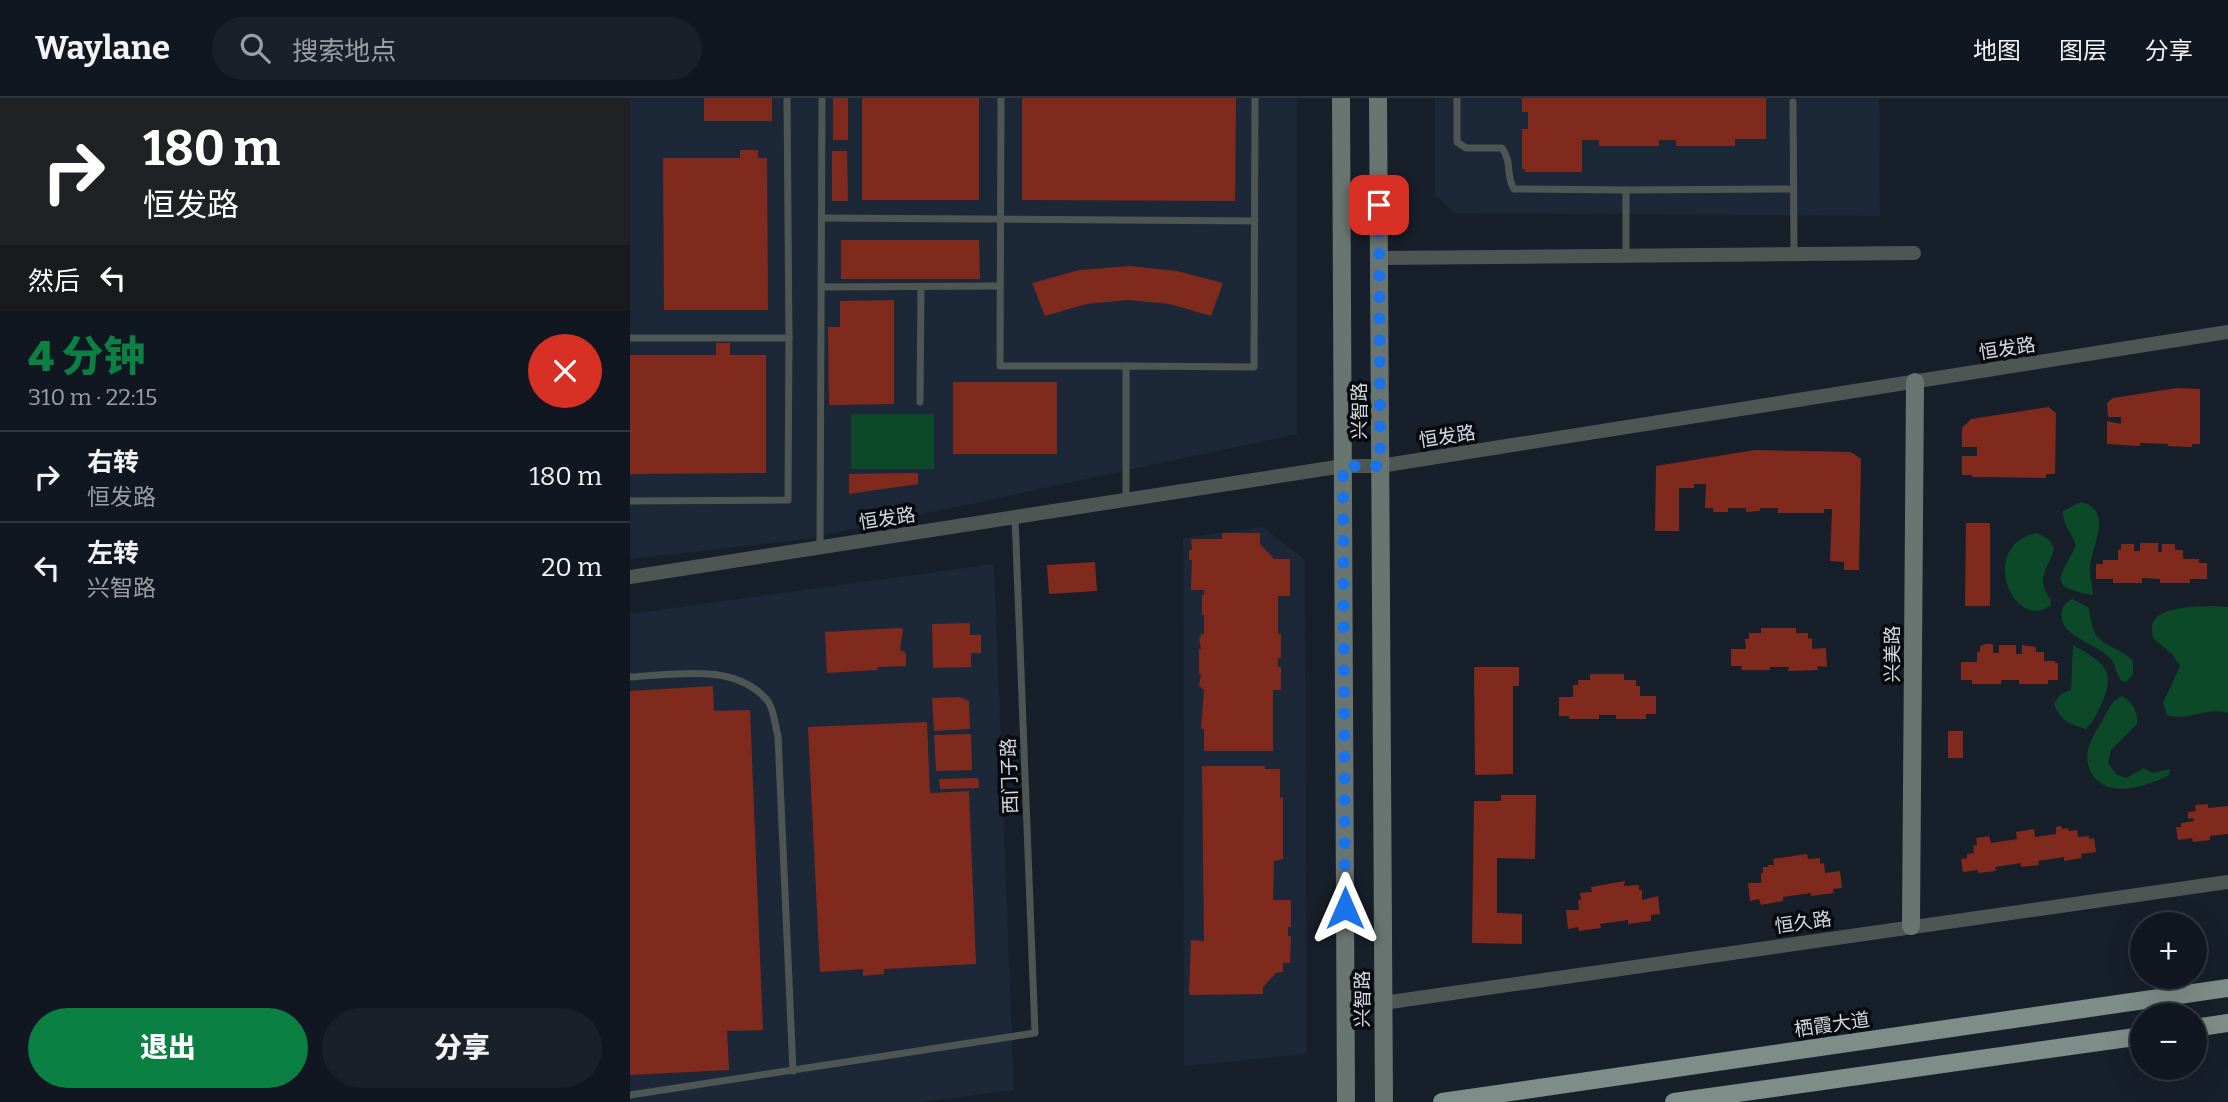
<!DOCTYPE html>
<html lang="zh">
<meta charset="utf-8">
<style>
:root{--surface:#111720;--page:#1a2029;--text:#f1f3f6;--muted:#9c9fa5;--line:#30363e;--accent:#0b8043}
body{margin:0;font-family:Bitter,"Noto Sans SC",serif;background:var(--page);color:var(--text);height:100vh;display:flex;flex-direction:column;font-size:26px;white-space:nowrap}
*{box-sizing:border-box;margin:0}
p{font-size:23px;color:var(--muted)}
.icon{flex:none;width:38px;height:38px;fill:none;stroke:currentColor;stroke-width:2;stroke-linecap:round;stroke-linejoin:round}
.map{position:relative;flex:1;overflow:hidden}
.side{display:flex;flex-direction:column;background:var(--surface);width:630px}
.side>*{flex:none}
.banner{background:#202124;color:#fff;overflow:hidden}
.controls{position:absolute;left:1500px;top:814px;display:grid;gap:14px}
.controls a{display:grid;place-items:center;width:77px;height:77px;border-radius:50%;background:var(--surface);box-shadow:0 7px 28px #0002,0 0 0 2px var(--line);font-size:35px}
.pin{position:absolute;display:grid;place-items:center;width:60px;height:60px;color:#fff;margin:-30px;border-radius:14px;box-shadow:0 4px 10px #0006}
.me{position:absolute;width:77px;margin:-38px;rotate:0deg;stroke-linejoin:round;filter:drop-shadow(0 0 5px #0008)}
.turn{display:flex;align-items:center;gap:24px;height:147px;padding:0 28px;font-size:32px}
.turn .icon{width:91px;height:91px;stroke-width:2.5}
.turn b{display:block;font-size:49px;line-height:60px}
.then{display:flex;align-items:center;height:66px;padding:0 28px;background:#0003;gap:14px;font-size:26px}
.round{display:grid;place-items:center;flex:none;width:74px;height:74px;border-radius:37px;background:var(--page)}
.overview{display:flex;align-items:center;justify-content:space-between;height:119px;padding:0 28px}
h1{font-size:42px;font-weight:800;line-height:52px;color:var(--accent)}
.cta{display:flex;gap:14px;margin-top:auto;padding:14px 28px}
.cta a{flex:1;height:80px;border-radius:42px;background:var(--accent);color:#fff;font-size:28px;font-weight:800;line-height:80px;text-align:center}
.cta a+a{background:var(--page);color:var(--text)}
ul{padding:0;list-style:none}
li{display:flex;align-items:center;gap:21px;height:91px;padding:0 28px;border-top:2px solid var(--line)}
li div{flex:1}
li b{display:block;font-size:26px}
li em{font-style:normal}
header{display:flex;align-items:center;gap:42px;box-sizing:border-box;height:98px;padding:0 35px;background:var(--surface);border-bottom:2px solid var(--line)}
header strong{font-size:33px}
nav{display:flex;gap:38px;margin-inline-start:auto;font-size:24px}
.search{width:490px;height:63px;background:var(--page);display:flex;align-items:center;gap:18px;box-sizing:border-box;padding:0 24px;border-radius:38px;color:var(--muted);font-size:26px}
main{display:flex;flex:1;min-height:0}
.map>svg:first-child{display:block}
.built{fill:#1c2838}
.green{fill:#0b4929}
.building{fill:#802a1d}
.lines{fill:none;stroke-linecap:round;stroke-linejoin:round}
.lane{stroke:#4e5653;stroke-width:7}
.street{stroke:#4e5653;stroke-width:14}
.secondary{stroke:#697570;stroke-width:18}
.primary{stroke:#7d8d87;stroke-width:18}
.route{stroke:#1a73e8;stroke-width:12;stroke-dasharray:0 21.6}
.labels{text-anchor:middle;stroke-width:7;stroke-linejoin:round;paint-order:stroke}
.street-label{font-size:19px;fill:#d5dae2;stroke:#06090e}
</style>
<header>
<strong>Waylane</strong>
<div class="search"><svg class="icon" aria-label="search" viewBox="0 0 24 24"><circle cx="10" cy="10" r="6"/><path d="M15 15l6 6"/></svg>搜索地点</div>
<nav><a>地图</a><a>图层</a><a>分享</a></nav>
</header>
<main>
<section class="side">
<div class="banner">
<div class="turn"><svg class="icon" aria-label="right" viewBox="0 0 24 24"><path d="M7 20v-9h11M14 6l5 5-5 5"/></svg><div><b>180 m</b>恒发路</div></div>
<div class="then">然后<svg class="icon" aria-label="left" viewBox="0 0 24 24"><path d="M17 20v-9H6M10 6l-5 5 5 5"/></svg></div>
</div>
<div class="overview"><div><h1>4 分钟</h1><p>310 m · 22:15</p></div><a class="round" style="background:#d93025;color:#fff"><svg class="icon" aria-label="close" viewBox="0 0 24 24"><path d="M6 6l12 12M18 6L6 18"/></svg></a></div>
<ul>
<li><svg class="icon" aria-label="right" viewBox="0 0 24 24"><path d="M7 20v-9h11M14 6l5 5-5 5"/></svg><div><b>右转</b><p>恒发路</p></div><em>180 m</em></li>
<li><svg class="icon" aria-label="left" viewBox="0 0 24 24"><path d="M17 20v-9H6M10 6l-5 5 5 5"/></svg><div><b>左转</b><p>兴智路</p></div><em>20 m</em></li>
</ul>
<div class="cta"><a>退出</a><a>分享</a></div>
</section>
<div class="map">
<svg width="1598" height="1004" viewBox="0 0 1598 1004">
<rect width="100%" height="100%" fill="#171f2a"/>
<!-- built -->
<g class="built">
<polygon points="0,0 667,0 667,336 176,441 0,461"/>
<polygon points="805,0 1249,0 1250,118 825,115 805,97"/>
<polygon points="633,429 675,462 677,956 554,968 553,440"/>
<polygon points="364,466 384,992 290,1004 0,1004 0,516"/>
</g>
<!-- green -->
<g class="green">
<rect x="221" y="316" width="83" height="55"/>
<path d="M1451,404C1484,412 1462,447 1460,468C1459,478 1463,487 1463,497C1412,488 1433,478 1446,447C1442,435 1432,426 1433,413Z"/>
<path d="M1407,435C1416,439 1422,442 1424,452C1421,463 1412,473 1413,485C1414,494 1421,499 1421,507C1384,536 1346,447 1407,435Z"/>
<path d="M1442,501L1458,509C1461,518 1461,529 1466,537C1476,550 1493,551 1503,563V576L1497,583L1493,584C1485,578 1487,567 1480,560C1467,545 1426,538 1432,513C1433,507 1437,504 1442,501Z"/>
<path d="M1580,508L1598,509V615C1577,608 1558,624 1537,617L1533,605L1550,568L1542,556L1523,540C1523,536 1521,532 1522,528C1525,508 1565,509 1580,508Z"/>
<path d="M1443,547C1472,564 1488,571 1471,607C1467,616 1463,624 1456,631C1441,627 1428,621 1424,605L1431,596L1441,592Z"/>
<path d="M1492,598C1503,604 1508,614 1507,626L1481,652L1478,665L1486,676L1496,680L1514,670L1522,675L1540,671L1539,677C1518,688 1481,701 1463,678C1458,670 1456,661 1458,652C1460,642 1467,632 1472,623C1478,613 1481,603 1492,598Z"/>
</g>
<!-- building -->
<g class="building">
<rect x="74" y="0" width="68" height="23"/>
<rect x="203" y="0" width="15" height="42"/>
<rect x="232" y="0" width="117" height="102"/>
<polygon points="392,0 606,0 605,103 392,102"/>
<polygon points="892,0 1136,0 1136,41 1105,41 1105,48 1046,48 1046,42 1029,42 1029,48 969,48 969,42 952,42 952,74 895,74 895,71 892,71 892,31 898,31 898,14 892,14"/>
<polygon points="110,52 128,52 128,60 137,60 138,212 34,212 33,60 110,60"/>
<polygon points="202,53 217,53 218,103 202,103"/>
<polygon points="211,142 349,142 350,181 211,181"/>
<polygon points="500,168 547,173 593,185 581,218 540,206 498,202 456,206 415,218 402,185 450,172"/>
<polygon points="264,202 264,306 199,307 198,229 210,229 210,203"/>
<polygon points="86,245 100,245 100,257 136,257 136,375 0,376 0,257 86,257"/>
<rect x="323" y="284" width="104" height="72"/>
<polygon points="1547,290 1570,291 1570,346 1562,346 1562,349 1538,348 1538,346 1510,345 1510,348 1477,346 1477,323 1491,326 1491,319 1478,319 1477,305 1483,300"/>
<polygon points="1419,309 1426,315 1425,376 1416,376 1416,380 1342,379 1342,377 1332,377 1332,358 1347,358 1347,349 1332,349 1332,330 1341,321"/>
<polygon points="1125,352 1221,354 1231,361 1229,472 1214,472 1214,464 1200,463 1202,411 1194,411 1194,415 1148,415 1148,410 1130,410 1130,413 1116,414 1116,410 1098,410 1098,414 1083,414 1083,410 1075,410 1076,386 1064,386 1064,390 1049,390 1049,433 1025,433 1026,368"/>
<polygon points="288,375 288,386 219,396 219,376"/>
<polygon points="1336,425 1360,425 1360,508 1335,508"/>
<polygon points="592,435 630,435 630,446 644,461 660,461 660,498 648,498 648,536 651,536 651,560 648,560 648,569 651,569 651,592 643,592 643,653 574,653 574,631 571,631 574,592 569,588 571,576 569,576 569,551 571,551 569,539 571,539 571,536 574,536 574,517 572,517 572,497 574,497 574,492 561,492 562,462 559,462 559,452 562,452 561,441 592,441"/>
<polygon points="1510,445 1528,445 1528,454 1532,454 1532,446 1545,446 1545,452 1553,452 1553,461 1569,461 1569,465 1577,465 1577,481 1560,481 1560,485 1530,485 1530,481 1512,480 1512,485 1483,485 1483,481 1466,481 1466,466 1473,466 1473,462 1488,462 1488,452 1491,452 1491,446 1504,446 1504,453 1510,453"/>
<polygon points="465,464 467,493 419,496 417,467"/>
<polygon points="340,525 340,537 351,537 351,555 341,555 341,569 303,570 302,526"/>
<polygon points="269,530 273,531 270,552 276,555 276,568 248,569 247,572 197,575 195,534"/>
<polygon points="1131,530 1166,530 1166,535 1178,535 1178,541 1182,540 1182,551 1196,550 1197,569 1187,568 1188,572 1158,573 1159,569 1140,569 1140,572 1111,572 1112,568 1101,568 1101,551 1116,551 1115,541 1119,541 1119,535 1131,535"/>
<polygon points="1356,546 1363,546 1363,555 1369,555 1369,547 1386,547 1386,556 1392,556 1392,547 1406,549 1406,554 1414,554 1414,563 1425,563 1425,565 1428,565 1428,582 1418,582 1418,586 1389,586 1389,582 1371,582 1371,586 1342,586 1342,582 1331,582 1331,564 1347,564 1347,554 1350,554 1350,548"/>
<polygon points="844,569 889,569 889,588 883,588 883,676 845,677"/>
<polygon points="960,576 994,576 994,582 1006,582 1006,588 1010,588 1010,598 1026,598 1026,616 1016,616 1016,621 986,621 986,617 969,617 969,621 939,621 939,618 929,618 929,599 943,599 943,587 948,587 948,582 960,582"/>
<polygon points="83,588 84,613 120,612 133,932 97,933 99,972 0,977 0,593"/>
<polygon points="330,599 339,603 340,631 304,633 302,600"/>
<polygon points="297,624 300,695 339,693 346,866 254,871 254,876 233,878 233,871 190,874 178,629"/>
<rect x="1318" y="633" width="15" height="27"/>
<polygon points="341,636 342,672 306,673 304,637"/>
<polygon points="572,668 635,668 635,671 650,671 650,700 653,699 653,761 644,763 643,802 661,802 661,829 658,829 658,838 661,838 660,865 653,865 653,874 646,875 633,889 633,896 560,897 559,895 561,842 574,843"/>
<polygon points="348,680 349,690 310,691 309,681"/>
<polygon points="871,697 906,697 905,761 867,760 867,815 892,816 892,846 842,845 844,703 871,703"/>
<polygon points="1578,706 1578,710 1598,708 1598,736 1580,738 1580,742 1563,744 1562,740 1548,742 1546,729 1551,729 1551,725 1564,723 1563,720 1558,721 1558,714 1566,713 1565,707"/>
<polygon points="1431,728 1432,731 1438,730 1439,733 1447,732 1448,739 1459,738 1459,741 1464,740 1466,754 1451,756 1452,760 1434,763 1434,759 1408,763 1409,767 1391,769 1391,765 1365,769 1366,773 1348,775 1348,772 1333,774 1331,761 1337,760 1337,756 1344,755 1343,748 1347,747 1346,740 1359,738 1361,745 1387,741 1386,734 1404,731 1405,739 1426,736 1426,729"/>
<polygon points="1177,756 1178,761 1190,760 1190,766 1194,765 1195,775 1210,773 1212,790 1203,791 1204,795 1181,798 1181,795 1153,799 1153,803 1131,807 1129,801 1120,803 1118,785 1131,785 1131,775 1133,775 1133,769 1138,769 1138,767 1144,767 1143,761"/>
<polygon points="995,783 994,788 1009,787 1009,792 1012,792 1012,802 1028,798 1030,816 1021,817 1021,823 998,826 998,822 970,826 971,830 949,833 948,829 938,831 936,812 949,812 948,802 951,802 950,795 962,794 961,789"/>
</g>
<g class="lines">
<!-- lane -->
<g class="lane">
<polyline points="371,0 370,268 496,268"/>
<path d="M827,0V44L836,50H872C883,66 875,76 884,91L996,92V157"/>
<polyline points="1163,4 1164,156"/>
<polyline points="996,92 1163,91"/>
<polyline points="192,120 625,123"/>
<polyline points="191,189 370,188"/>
<polyline points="0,240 159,240 157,0"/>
<polyline points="290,304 291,189"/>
<polyline points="496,401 496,268 624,269 625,0"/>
<polyline points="0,403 158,402 159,240"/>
<polyline points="190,450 192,0"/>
<path d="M0,579C44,577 104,564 137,602C144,610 145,628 148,638L163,973"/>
<polyline points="0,997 405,935 385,419"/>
</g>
<!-- street -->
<g class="street">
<polyline points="749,160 1284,155"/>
<polyline points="0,479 713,368 750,368 1598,234"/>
<polyline points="753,905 1598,784"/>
</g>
<!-- secondary -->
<g class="secondary">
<polyline points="711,0 716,1004"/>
<polyline points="748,0 754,1004"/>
<polyline points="1281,828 1285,284"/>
</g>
<!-- primary -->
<g class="primary">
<polyline points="1564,930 1598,925"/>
<polyline points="812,1004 1598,890"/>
<polyline points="1044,1004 1512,938"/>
</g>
</g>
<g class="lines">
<!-- route -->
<polyline class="route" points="715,810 713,368 750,368 749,107"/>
</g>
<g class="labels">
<!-- street labels -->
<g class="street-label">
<text transform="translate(1377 250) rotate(-9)" y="7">恒发路</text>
<text transform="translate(729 313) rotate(-90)" y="7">兴智路</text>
<text transform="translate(817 338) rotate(-9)" y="7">恒发路</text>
<text transform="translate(257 420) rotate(-9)" y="7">恒发路</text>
<text transform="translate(1262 556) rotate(-90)" y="7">兴美路</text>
<text transform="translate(379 678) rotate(-92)" y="7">西门子路</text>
<text transform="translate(1173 824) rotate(-8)" y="7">恒久路</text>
<text transform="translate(732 901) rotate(-90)" y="7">兴智路</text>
<text transform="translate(1202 926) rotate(-8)" y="7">栖霞大道</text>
</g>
</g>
</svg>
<div class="controls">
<a>+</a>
<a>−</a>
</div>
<div class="pin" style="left:749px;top:107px;background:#d93025"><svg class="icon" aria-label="arrive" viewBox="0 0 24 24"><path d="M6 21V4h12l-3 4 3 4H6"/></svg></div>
<svg class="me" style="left:715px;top:810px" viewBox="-20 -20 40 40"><path d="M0-17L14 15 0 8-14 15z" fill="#1a73e8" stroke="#fff" stroke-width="4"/></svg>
</div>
</main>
